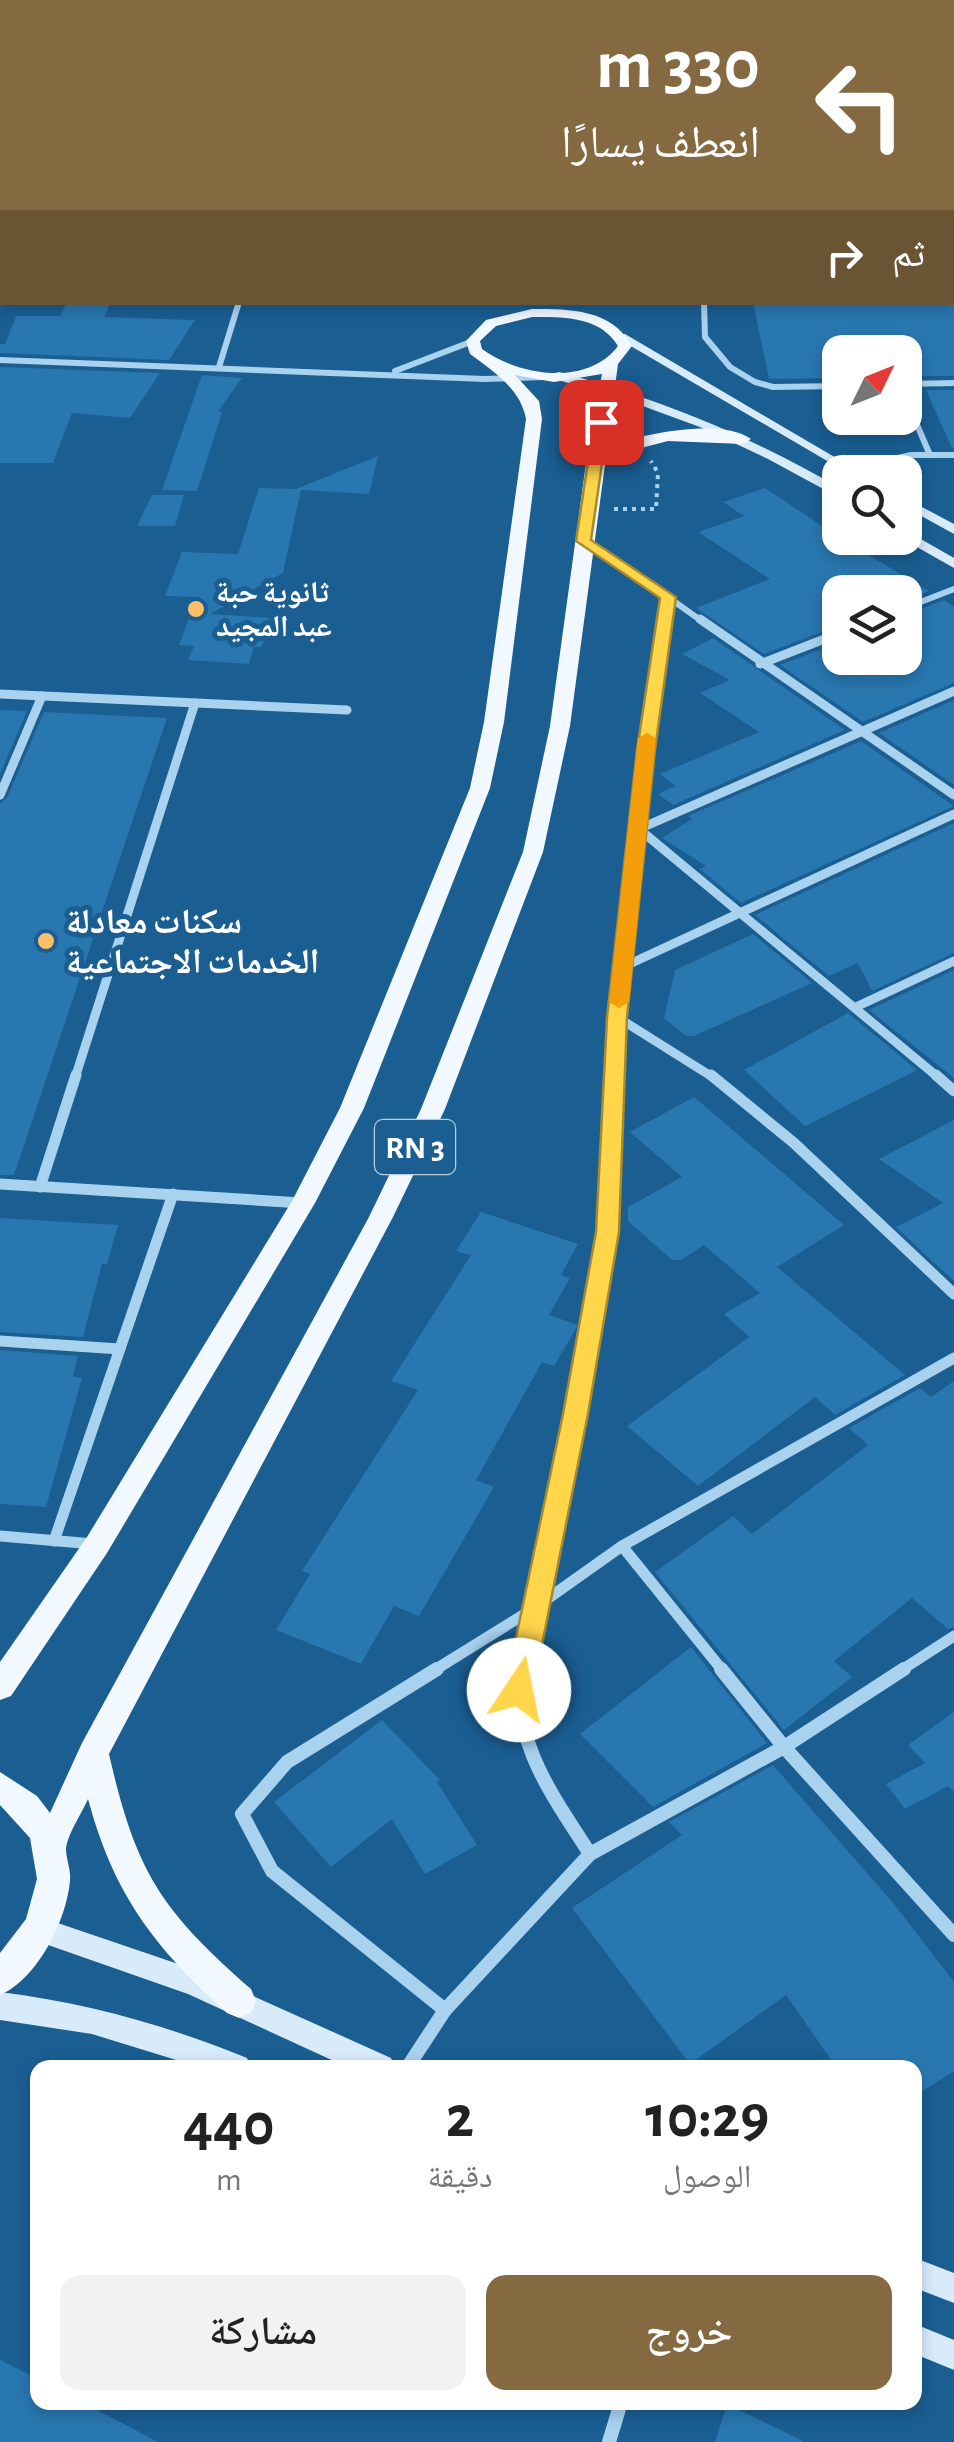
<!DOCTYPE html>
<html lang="ar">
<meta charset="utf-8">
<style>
:root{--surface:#fff;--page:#f2f2f2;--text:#222;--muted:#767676;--accent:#856941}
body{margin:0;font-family:"Alegreya Sans","Noto Naskh Arabic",sans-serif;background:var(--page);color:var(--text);direction:rtl;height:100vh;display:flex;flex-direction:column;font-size:38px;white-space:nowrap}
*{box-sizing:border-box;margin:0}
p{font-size:32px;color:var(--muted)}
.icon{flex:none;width:55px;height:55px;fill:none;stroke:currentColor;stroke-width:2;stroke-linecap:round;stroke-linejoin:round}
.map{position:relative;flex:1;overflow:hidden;direction:ltr}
.drawer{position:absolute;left:30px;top:2060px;width:892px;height:350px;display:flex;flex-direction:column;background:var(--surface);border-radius:20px;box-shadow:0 5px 15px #0003;direction:rtl}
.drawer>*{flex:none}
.top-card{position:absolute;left:0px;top:0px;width:955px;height:305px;box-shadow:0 5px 15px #0003;direction:rtl;background:#856941;color:#fff;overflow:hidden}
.needle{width:65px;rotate:47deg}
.controls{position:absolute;left:822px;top:335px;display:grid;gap:20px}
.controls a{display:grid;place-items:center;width:100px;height:100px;border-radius:20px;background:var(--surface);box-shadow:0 5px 15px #0003;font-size:50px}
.pin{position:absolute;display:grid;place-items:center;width:85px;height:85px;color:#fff;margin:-42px;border-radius:20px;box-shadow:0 5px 15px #0006}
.me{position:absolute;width:110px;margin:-55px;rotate:11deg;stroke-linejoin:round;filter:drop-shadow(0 0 8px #0008)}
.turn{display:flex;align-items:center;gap:35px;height:210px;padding:0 30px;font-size:45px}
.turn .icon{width:130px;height:130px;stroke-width:2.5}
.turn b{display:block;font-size:70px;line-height:85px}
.then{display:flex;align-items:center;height:95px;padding:0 30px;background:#0003;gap:20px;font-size:38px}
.eta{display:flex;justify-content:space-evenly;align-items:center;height:170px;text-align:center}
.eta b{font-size:60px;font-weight:600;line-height:70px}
.cta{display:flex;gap:20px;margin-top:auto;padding:20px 30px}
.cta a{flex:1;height:115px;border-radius:20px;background:var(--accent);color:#fff;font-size:40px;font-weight:600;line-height:115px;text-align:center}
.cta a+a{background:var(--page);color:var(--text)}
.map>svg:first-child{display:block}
.building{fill:#2977b0}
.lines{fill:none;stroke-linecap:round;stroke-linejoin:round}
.path{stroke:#a9d2ef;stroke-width:4;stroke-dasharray:4 5;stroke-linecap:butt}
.service{stroke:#a9d2ef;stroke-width:4}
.minor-far4{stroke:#a9d2ef;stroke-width:5}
.minor-far3{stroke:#a9d2ef;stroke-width:6}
.minor-far2{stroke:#a9d2ef;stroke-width:9}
.minor-far1{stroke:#a9d2ef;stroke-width:11}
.minor{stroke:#a9d2ef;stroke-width:14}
.secondary{fill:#d7ebfb;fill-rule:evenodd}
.primary{fill:#f1f8ff;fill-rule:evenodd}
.route{fill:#ffd54a;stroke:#a68a30;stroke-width:2.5}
.slow{fill:#f59e0b}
.poi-dot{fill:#ffbf67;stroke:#1a5e92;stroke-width:4}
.labels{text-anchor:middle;stroke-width:10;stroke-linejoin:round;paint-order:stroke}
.far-poi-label{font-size:30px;font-weight:bold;fill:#fff;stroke:#1a5e92;text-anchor:start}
.shield{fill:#1a5e92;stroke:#bacfde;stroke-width:2.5}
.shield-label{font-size:32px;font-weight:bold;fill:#fff}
.poi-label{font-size:35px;font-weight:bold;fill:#fff;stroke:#1a5e92;text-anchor:start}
</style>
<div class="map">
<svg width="954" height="2442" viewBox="0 0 954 2442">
<rect width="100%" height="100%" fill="#1a5e92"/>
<!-- building -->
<g class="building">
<polygon points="67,302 111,302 104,317 195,320 169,360 0,353 0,344 5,344 16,316 60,316"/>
<polygon points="753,302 954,302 954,376 905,376 905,352 840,352 840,378 769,379"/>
<polygon points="0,367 160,373 130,418 72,413 53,463 0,463"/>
<polygon points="202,375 242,378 218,411 222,412 197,491 162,490"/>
<polygon points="926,390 954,390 954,448 952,448"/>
<polygon points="378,456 369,494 301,490 283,573 210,614 271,618 262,647 254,647 249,664 188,660 194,646 179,645 197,597 165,596 182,552 238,554 259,488 296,489"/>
<polygon points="765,488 840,538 929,591 905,601 905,592 840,592 840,625 764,654 696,608 770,579 698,532 744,516 723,502"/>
<polygon points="152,495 184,495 175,526 137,526"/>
<polygon points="944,600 954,607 954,683 863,722 780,665 840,642 840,658 905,658 905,615"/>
<polygon points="713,638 845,730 673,805 658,794 676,786 660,774 759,732 700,693 730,680 682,654"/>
<polygon points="954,700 954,785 879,733"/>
<polygon points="0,710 27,711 0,774"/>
<polygon points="44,712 167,718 14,1175 0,1175 0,803 7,798"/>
<polygon points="861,741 954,806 741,903 700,869 706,866 662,838 692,819 688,816"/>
<polygon points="954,823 954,953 872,991 858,963 829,976 755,915"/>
<polygon points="753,934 812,983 694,1036 686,1036 664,1018 675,970"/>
<polygon points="954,970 954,1078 869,1010"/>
<polygon points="848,1013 917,1070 805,1126 744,1070"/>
<polygon points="694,1097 844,1225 777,1267 905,1375 835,1415 815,1397 698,1486 627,1426 749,1337 724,1314 760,1293 704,1245 681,1260 672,1260 628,1221 628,1207 682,1177 630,1132"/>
<polygon points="954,1120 954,1281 896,1227 943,1203 879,1159"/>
<polygon points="481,1212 578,1244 561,1275 570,1278 549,1315 578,1325 554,1366 542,1362 476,1480 494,1487 419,1616 394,1606 361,1664 276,1630 310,1574 302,1571 418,1390 391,1381 471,1255 456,1251"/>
<polygon points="0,1218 118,1225 107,1264 102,1264 83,1337 0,1332"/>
<polygon points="0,1350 78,1356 73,1377 82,1378 46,1507 0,1504"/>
<polygon points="954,1381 954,1627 948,1629 912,1598 834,1661 852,1677 784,1730 655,1572 733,1516 752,1534 868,1445 849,1428 920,1388 931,1397"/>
<polygon points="691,1647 767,1743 653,1807 580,1734"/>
<polygon points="954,1712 954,1792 948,1786 905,1809 886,1784 925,1763 908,1745"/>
<polygon points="382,1720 440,1780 437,1782 477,1845 425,1874 392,1819 331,1867 274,1802"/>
<polygon points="773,1765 894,1904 954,1982 954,2071 915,2096 915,2068 837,2068 786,1995 690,2064 572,1908 682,1835 669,1822"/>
<polygon points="0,2360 38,2379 38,2402 82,2402 158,2442 0,2442"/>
<polygon points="727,2404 805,2442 715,2442"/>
</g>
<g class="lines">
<!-- path -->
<polyline class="path" points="614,509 656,509 658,473 651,461"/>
<!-- service -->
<polyline class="service" points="669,2 683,0"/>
<!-- minor-far4 -->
<g class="minor-far4">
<polyline points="360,0 378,0"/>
<polyline points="412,0 423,2"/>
<polyline points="952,247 954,251"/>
</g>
<!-- minor-far3 -->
<g class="minor-far3">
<polyline points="0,276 2,271"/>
<polyline points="704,302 705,337 730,367 755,382 773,387 840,386"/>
<polyline points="0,360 484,379 544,377"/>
<polyline points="219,367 239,302"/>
<polyline points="395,371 473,341"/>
<polyline points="905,384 954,383"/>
<polyline points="905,397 930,455"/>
<polyline points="848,469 911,455 954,455"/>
<polyline points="583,541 668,597 664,622"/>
<polyline points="668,597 703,622"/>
<polyline points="905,608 954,589"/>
</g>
<!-- minor-far2 -->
<g class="minor-far2">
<polyline points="700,619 954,795"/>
<polyline points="760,664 840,633"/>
<polyline points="0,694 347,710"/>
<polyline points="0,795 42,696"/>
<polyline points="623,967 954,814"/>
<polyline points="858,1006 954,961"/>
<polyline points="617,1017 714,1078"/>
<polyline points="75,1078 195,703"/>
<polyline points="614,1078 617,1017 664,619"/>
<polyline points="939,1078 639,829 954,691"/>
</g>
<!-- minor-far1 -->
<g class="minor-far1">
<polyline points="711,1075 794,1143 954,1294"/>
<polyline points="936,1075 954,1091"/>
<polyline points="0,1184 302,1203"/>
<polyline points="40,1187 76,1075"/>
<polyline points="0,1341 120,1349"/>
<polyline points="0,1536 94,1544"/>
<polyline points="54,1541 173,1194"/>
<polyline points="622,1546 723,1671"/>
<polyline points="433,1671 536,1607 622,1546 954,1358"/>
<polyline points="523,1671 576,1414 607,1232 614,1075"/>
<polyline points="900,1671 954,1636"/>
</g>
<!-- minor -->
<g class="minor">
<path d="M523,1669C509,1740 554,1797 590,1854"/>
<polyline points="721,1669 784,1747 954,1935"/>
<polyline points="445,2010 590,1854 784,1747 904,1669"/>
<polyline points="407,2068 445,2010 272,1871 242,1814 287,1762 437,1669"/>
<polyline points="609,2442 621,2402"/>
</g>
<!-- secondary -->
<g class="secondary">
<polygon points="954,25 954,31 952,31 952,26"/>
<polygon points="617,334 625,334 860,472 846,472 617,338"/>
<path d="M559,372C658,398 752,437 840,488V498L768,459L700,427L629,401L555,379V373Z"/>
<polygon points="905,498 954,524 954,534 905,507"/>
<polygon points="905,530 954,558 954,568 901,538 905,538"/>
<polygon points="40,1917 193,1969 391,2058 395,2068 349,2068 188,1994 31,1939 27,1930 31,1921"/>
<path d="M0,1992C87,2003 166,2025 247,2058L251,2068H202L92,2034L0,2020Z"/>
<polygon points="915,2258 954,2273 954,2303 915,2288"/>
<polygon points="915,2324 954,2340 954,2370 915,2354"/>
</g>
<!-- primary -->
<g class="primary">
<rect x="549" y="0" width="10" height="2"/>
<rect x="630" y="0" width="10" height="2"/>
<path d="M532,309C571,309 611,309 632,346L618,364L607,446C642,435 719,417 751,439L743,444L668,441L606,457L570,726L543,852L445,1109L393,1217L109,1754C136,1872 160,1909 251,1989L256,2001L251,2013L239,2018L227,2013C154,1947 114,1895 88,1799C82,1813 67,1835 66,1849C66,1859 71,1869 70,1880C67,1919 38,1979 0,1995V1953L26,1919L37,1879L30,1838L0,1805V1772L37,1796L50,1813L82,1743L369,1217L421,1109L523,852L550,726L587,456L602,374L554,382L515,375L539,401L542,419L504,722L490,788L364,1108L315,1203L107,1553L11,1696L0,1700V1662L87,1537L292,1201L340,1108L470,788L484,722L526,419C521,389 493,371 470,354L466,341L486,320ZM532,317C563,317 600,316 618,346C587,387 519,376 482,349L480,341L496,326Z"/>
</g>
</g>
<!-- route -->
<polygon class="route" points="601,418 608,422 591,540 676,597 655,750 627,1017 619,1232 588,1414 533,1690 529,1698 519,1702 509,1698 505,1690 563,1414 596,1232 607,1017 637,750 660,598 576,541 594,422"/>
<!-- slow -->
<polygon class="slow" points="647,733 656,738 629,1002 619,1008 609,1002 638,738"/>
<!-- markers -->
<g class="poi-dot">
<circle cx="196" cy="609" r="10"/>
<circle cx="46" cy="941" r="10"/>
</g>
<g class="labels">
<!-- far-poi labels -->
<g class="far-poi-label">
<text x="216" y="602">ثانوية حبة<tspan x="216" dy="34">عبد المجيد</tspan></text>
</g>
<!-- shield labels -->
<rect class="shield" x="375" y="1120" width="80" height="54" rx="8"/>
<g class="shield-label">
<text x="415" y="1158">RN 3</text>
</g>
<!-- poi labels -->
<g class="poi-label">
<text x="66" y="933">سكنات معادلة<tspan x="66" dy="40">الخدمات الاجتماعية</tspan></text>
</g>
</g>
</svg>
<div class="controls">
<a><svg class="needle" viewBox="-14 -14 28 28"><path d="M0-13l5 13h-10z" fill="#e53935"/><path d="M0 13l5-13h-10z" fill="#767676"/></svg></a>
<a><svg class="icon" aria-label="search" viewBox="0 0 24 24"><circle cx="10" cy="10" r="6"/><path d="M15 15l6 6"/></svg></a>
<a><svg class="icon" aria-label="layers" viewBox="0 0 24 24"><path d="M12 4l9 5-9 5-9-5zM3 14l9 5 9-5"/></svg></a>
</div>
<div class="pin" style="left:601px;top:422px;background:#d93025"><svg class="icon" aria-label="arrive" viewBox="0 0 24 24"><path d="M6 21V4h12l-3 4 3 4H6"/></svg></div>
<svg class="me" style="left:519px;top:1690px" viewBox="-20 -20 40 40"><circle r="19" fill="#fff"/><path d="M0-13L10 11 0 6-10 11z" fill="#ffd54a"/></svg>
<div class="top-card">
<div class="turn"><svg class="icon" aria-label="left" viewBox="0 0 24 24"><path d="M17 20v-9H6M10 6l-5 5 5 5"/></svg><div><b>330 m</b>انعطف يسارًا</div></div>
<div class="then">ثم<svg class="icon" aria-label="right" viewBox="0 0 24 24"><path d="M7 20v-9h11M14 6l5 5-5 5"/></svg></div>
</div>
<section class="drawer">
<div class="eta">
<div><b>10:29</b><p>الوصول</p></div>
<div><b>2</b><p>دقيقة</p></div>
<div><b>440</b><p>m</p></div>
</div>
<div class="cta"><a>خروج</a><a>مشاركة</a></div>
</section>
</div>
